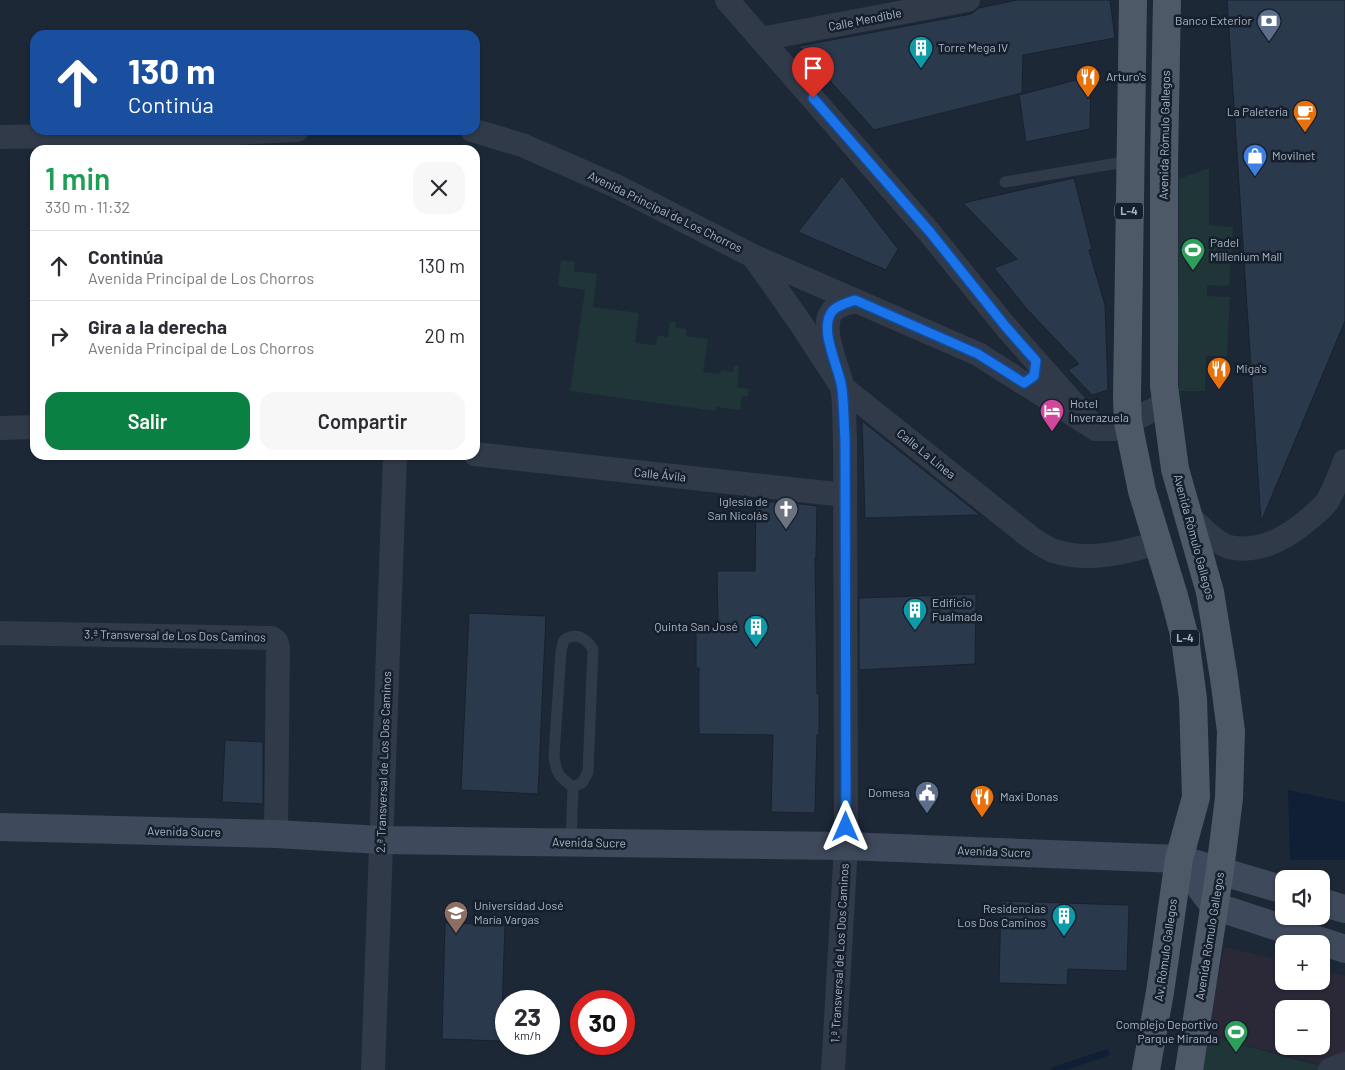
<!DOCTYPE html>
<html lang="es">
<meta charset="utf-8">
<style>
:root{--surface:#fff;--page:#f7f7f7;--text:#2b2b33;--muted:#7c7c81;--line:#e1e1e2;--accent:#0b8043}
body{margin:0;font-family:Barlow,sans-serif;background:var(--page);color:var(--text);height:100vh;display:flex;flex-direction:column;font-size:19px;white-space:nowrap}
*{box-sizing:border-box;margin:0}
p{font-size:16px;color:var(--muted)}
.icon{flex:none;width:28px;height:28px;fill:none;stroke:currentColor;stroke-width:2;stroke-linecap:round;stroke-linejoin:round}
.map{position:relative;flex:1;overflow:hidden}
.panel{position:absolute;left:30px;top:145px;width:450px;height:315px;display:flex;flex-direction:column;background:var(--surface);border-radius:15px;box-shadow:0 1px 4px #0004}
.panel>*{flex:none}
.banner{position:absolute;left:30px;top:30px;width:450px;height:105px;border-radius:15px;box-shadow:0 1px 4px #0004;background:#1a4fa0;color:#fff;overflow:hidden}
.controls{position:absolute;left:1275px;top:870px;display:grid;gap:10px}
.controls a{display:grid;place-items:center;width:55px;height:55px;border-radius:10px;background:var(--surface);box-shadow:0 1px 4px #0004;font-size:25px}
.speed{position:absolute;left:495px;top:990px;display:flex;gap:10px;font-size:25px;font-weight:700;text-align:center}
.speed>*{display:grid;place-content:center;width:65px;height:65px;border-radius:50%;background:var(--surface);box-shadow:0 1px 4px #0004;line-height:1}
.speed small{font-size:12px;font-weight:400}
.speed .limit{border:8px solid #d22;background:#fff;color:#111}
.pin{position:absolute;display:grid;place-items:center;width:42px;height:42px;color:#fff;margin:-51px -21px;border-radius:50% 50% 50% 0;rotate:-45deg;box-shadow:0 0 5px #0007}
.pin .icon{rotate:45deg}
.me{position:absolute;width:55px;margin:-28px;rotate:0deg;stroke-linejoin:round;filter:drop-shadow(0 0 4px #0008)}
.turn{display:flex;align-items:center;gap:18px;height:105px;padding:0 15px;font-size:22px}
.turn .icon{width:65px;height:65px;stroke-width:2.5}
.turn b{display:block;font-size:35px;line-height:42px}
.round{display:grid;place-items:center;flex:none;width:52px;height:52px;border-radius:15px;background:var(--page)}
.head{display:flex;align-items:center;justify-content:space-between;height:85px;padding:0 15px}
h1{font-size:30px;font-weight:600;line-height:38px;color:#1e9e55}
.primary-button{display:flex;gap:10px;margin-top:auto;padding:10px 15px}
.primary-button a{flex:1;height:58px;border-radius:15px;background:var(--accent);color:#fff;font-size:20px;font-weight:600;line-height:58px;text-align:center}
.primary-button a+a{background:var(--page);color:var(--text)}
ul{padding:0;list-style:none}
li{display:flex;align-items:center;gap:15px;height:70px;padding:0 15px;border-top:1px solid var(--line)}
li div{flex:1}
li b{display:block;font-size:19px}
li em{font-style:normal}
.map>svg:first-child{display:block}
.medical{fill:#2b2938;fill-rule:evenodd}
.green{fill:#1f3538}
.water{fill:#101f35}
.lines{fill:none;stroke-linecap:round;stroke-linejoin:round}
.stream{stroke:#101f35;stroke-width:7}
.building{fill:#2b394c;stroke:#18212e}
.service{stroke:#303a48;stroke-width:11}
.minor{stroke:#303a48;stroke-width:24}
.secondary{stroke:#3e495b;stroke-width:28}
.primary{stroke:#4e5968;stroke-width:28}
.route-casing{stroke:#114b97;stroke-width:12}
.route{stroke:#1a73e8;stroke-width:9}
.labels{text-anchor:middle;stroke-width:5;stroke-linejoin:round;paint-order:stroke}
.shield{fill:#161f2c;stroke:#7e8797;stroke-width:1}
.shield-label{font-size:11px;font-weight:bold;fill:#aab4c5}
.street-label{font-size:12px;fill:#aab4c5;stroke:#161f2c}
.poi-label{font-size:12px;fill:#aab4c5;stroke:#161f2c;text-anchor:start}
</style>
<div class="map">
<svg width="1345" height="1070" viewBox="0 0 1345 1070">
<rect width="100%" height="100%" fill="#1d2837"/>
<!-- medical -->
<path class="medical" d="M1225,947L1284,961V981H1321V970L1345,976V1070L1205,1035ZM1284,1009H1321V1046H1284Z"/>
<!-- green -->
<g class="green">
<polygon points="1209,168 1209,225 1233,227 1229,286 1207,285 1207,296 1230,297 1227,356 1206,356 1205,391 1179,391 1178,333 1179,179"/>
<polygon points="561,260 575,262 574,271 597,274 593,307 639,313 635,343 656,345 658,336 668,337 670,322 676,322 675,327 686,329 686,336 708,339 703,372 720,374 721,370 733,372 734,366 739,366 737,387 749,389 748,396 742,396 740,410 716,407 716,411 570,391 585,290 558,286"/>
<polygon points="1205,1035 1335,1070 1200,1070"/>
</g>
<!-- water -->
<polygon class="water" points="1288,790 1345,802 1345,860 1290,860"/>
<g class="lines">
<!-- stream -->
<polyline class="stream" points="1055,1070 1106,1053"/>
</g>
<!-- building -->
<g class="building">
<polygon points="1017,0 1110,0 1115,38 1023,55 1022,93 874,130 799,46 971,14 979,8"/>
<polygon points="1227,0 1345,0 1345,321 1261,522"/>
<polygon points="1091,76 1090,129 1026,142 1019,95"/>
<polygon points="842,176 898,249 886,270 798,232"/>
<polygon points="1074,178 1092,249 1089,250 1105,305 1108,390 1092,395 1068,370 1079,364 1026,308 994,268 1017,259 963,203"/>
<polygon points="862,421 980,515 865,518"/>
<polygon points="756,502 783,502 817,506 816,558 815,558 817,694 819,694 819,735 817,735 815,813 771,812 773,735 699,734 699,668 696,668 696,627 718,627 717,571 755,571"/>
<polygon points="976,594 975,664 859,670 859,598"/>
<polygon points="469,613 546,616 538,794 461,790"/>
<polygon points="225,740 263,742 263,804 222,802"/>
<polygon points="1001,901 1129,905 1127,971 1068,969 1067,985 999,983"/>
<polygon points="445,923 505,925 501,1041 442,1039"/>
</g>
<g class="lines">
<!-- service -->
<g class="service">
<polyline points="1005,182 1130,161"/>
<path d="M571,843L573,787L582,783L588,772L593,649C586,638 576,632 564,640L561,651L554,756C556,773 559,777 573,787"/>
</g>
<!-- minor -->
<g class="minor">
<polyline points="727,0 929,232 1006,327 1096,429 1114,429 1165,404"/>
<polyline points="761,39 968,0"/>
<polyline points="472,130 522,145 616,186 753,256 978,354 1096,429"/>
<polyline points="0,137 215,134 297,130"/>
<path d="M754,257L799,321L842,387L1030,537C1037,542 1045,548 1054,551C1088,562 1124,553 1157,543"/>
<polyline points="0,428 35,427"/>
<polyline points="475,454 845,495"/>
<path d="M1187,514C1196,523 1217,544 1229,547C1260,554 1287,538 1309,519C1316,513 1324,507 1328,500C1335,488 1340,473 1345,461"/>
<polyline points="0,633 272,638 276,641 278,647 276,834"/>
<polyline points="373,1070 395,455"/>
<path d="M833,1070L846,846L845,440C844,422 845,403 842,385C838,368 820,330 831,313C835,306 847,303 855,301"/>
<polyline points="1330,1070 1345,1064"/>
</g>
<!-- secondary -->
<g class="secondary">
<polyline points="0,827 276,834 381,840 846,846 1179,859 1284,890"/>
<polyline points="1179,859 1214,906 1345,949"/>
<polyline points="1321,902 1345,909"/>
</g>
<!-- primary -->
<g class="primary">
<polyline points="1133,0 1127,398 1128,422 1142,491 1174,596 1185,638 1193,699 1196,797 1179,859 1160,992 1146,1070"/>
<polyline points="1167,0 1164,162 1164,386 1175,469 1210,592 1224,678 1231,731 1229,798 1220,870 1189,1070"/>
</g>
</g>
<g class="lines">
<defs>
<path id="route" d="M813,98L930,232L1006,327L1036,361L1034,376L1024,383L978,354L855,300C847,303 835,306 831,313C819,332 840,369 842,389C844,406 844,423 845,440L846,827"/>
</defs>
<!-- route casing -->
<use href="#route" class="route-casing"/>
<!-- route -->
<use href="#route" class="route"/>
</g>
<!-- icons -->
<defs>
<symbol id="bank-pin" viewBox="-11 -11 22 30"><path d="M0 17L-7.5 6A9.5 9.5 0 1 1 7.5 6Z" fill="#5c6f8a" stroke="#161f2c"/><path d="M-6-4H6V4H-6ZM0-2.3a2.3 2.3 0 1 0 0 4.6a2.3 2.3 0 1 0 0-4.6Z" fill="#fff"/></symbol>
<symbol id="building-pin" viewBox="-11 -11 22 30"><path d="M0 17L-7.5 6A9.5 9.5 0 1 1 7.5 6Z" fill="#0f9aa8" stroke="#161f2c"/><path d="M-4-6H4V6H1V3H-1V6H-4ZM-2.5-4.3h1.7v1.8h-1.7ZM.8-4.3h1.7v1.8H.8ZM-2.5-1h1.7V.8h-1.7ZM.8-1h1.7V.8H.8Z" fill="#fff"/></symbol>
<symbol id="restaurant-pin" viewBox="-11 -11 22 30"><path d="M0 17L-7.5 6A9.5 9.5 0 1 1 7.5 6Z" fill="#e8710a" stroke="#161f2c"/><path d="M-5-6h1v4h1v-4h1v4h1v-4h1v5L-1.5 .5V6h-2V.5L-5-1ZM5-6V6H3V1.5H1.5Q1.5-4 5-6Z" fill="#fff"/></symbol>
<symbol id="cafe-pin" viewBox="-11 -11 22 30"><path d="M0 17L-7.5 6A9.5 9.5 0 1 1 7.5 6Z" fill="#e8710a" stroke="#161f2c"/><path d="M-5.5-4.5H6V0H3Q3 3.5 0 3.5H-2.5Q-5.5 3.5-5.5 0ZM3-3.2v2h1.7v-2ZM-6 4.5H4V6H-6Z" fill="#fff"/></symbol>
<symbol id="shop-pin" viewBox="-11 -11 22 30"><path d="M0 17L-7.5 6A9.5 9.5 0 1 1 7.5 6Z" fill="#3f7fe0" stroke="#161f2c"/><path d="M-5-2.5h2.3a2.7 3.5 0 0 1 5.4 0H5L5.5 6h-11ZM-1.5-2.5h3a1.5 2.3 0 0 0-3 0Z" fill="#fff"/></symbol>
<symbol id="stadium-pin" viewBox="-11 -11 22 30"><path d="M0 17L-7.5 6A9.5 9.5 0 1 1 7.5 6Z" fill="#2e9e5b" stroke="#161f2c"/><path d="M0-5a6.5 5 0 1 0 0 10a6.5 5 0 1 0 0-10ZM-3.5-1.8h7v3.6h-7Z" fill="#fff"/></symbol>
<symbol id="hotel-pin" viewBox="-11 -11 22 30"><path d="M0 17L-7.5 6A9.5 9.5 0 1 1 7.5 6Z" fill="#d1479c" stroke="#161f2c"/><path d="M-6-4.5h1.5V1H6V5H4.5V3h-9V5H-6ZM-4 0a1.8 1.8 0 1 1 3.6 0ZM.5 0V-2.5h3Q6-2.5 6 0Z" fill="#fff"/></symbol>
<symbol id="church-pin" viewBox="-11 -11 22 30"><path d="M0 17L-7.5 6A9.5 9.5 0 1 1 7.5 6Z" fill="#6b7280" stroke="#161f2c"/><path d="M-1.2-6h2.4v3.5h3.3v2.4h-3.3V6h-2.4V-.1h-3.3v-2.4h3.3Z" fill="#fff"/></symbol>
<symbol id="civic-pin" viewBox="-11 -11 22 30"><path d="M0 17L-7.5 6A9.5 9.5 0 1 1 7.5 6Z" fill="#5c6f8a" stroke="#161f2c"/><path d="M-.6-6.5H3V-4.5H.6V-3L4-1V1h2V6H-6V1h2V-1L-.6-3ZM-1.2 2.5V6h2.4V2.5Z" fill="#fff"/></symbol>
<symbol id="university-pin" viewBox="-11 -11 22 30"><path d="M0 17L-7.5 6A9.5 9.5 0 1 1 7.5 6Z" fill="#8d6e63" stroke="#161f2c"/><path d="M0-5L7-2L0 1L-7-2ZM-4 1L0 2.5L4 1V4Q0 6-4 4Z" fill="#fff"/></symbol>
</defs>
<g fill-rule="evenodd">
<use href="#bank-pin" x="1255" y="7" width="28" height="38"/>
<use href="#building-pin" x="907" y="34" width="28" height="38"/>
<use href="#restaurant-pin" x="1074" y="63" width="28" height="38"/>
<use href="#cafe-pin" x="1291" y="98" width="28" height="38"/>
<use href="#shop-pin" x="1241" y="142" width="28" height="38"/>
<use href="#stadium-pin" x="1179" y="236" width="28" height="38"/>
<use href="#restaurant-pin" x="1205" y="355" width="28" height="38"/>
<use href="#hotel-pin" x="1038" y="397" width="28" height="38"/>
<use href="#church-pin" x="772" y="495" width="28" height="38"/>
<use href="#building-pin" x="901" y="596" width="28" height="38"/>
<use href="#building-pin" x="742" y="613" width="28" height="38"/>
<use href="#civic-pin" x="913" y="779" width="28" height="38"/>
<use href="#restaurant-pin" x="968" y="783" width="28" height="38"/>
<use href="#university-pin" x="442" y="899" width="28" height="38"/>
<use href="#building-pin" x="1050" y="902" width="28" height="38"/>
<use href="#stadium-pin" x="1222" y="1018" width="28" height="38"/>
</g>
<g class="labels">
<!-- shield labels -->
<g class="shield">
<rect x="1115" y="202.5" width="28" height="17" rx="4"/>
<rect x="1171" y="629.5" width="28" height="17" rx="4"/>
</g>
<g class="shield-label">
<text x="1129" y="215">L-4</text>
<text x="1185" y="642">L-4</text>
</g>
<!-- street labels -->
<g class="street-label">
<text transform="translate(865 20) rotate(-11)" y="4">Calle Mendible</text>
<text transform="translate(1165 135) rotate(-89)" y="4">Avenida Rómulo Gallegos</text>
<text transform="translate(665 212) rotate(26)" y="4">Avenida Principal de Los Chorros</text>
<text transform="translate(926 454) rotate(39)" y="4">Calle La Línea</text>
<text transform="translate(660 475) rotate(6)" y="4">Calle Ávila</text>
<text transform="translate(1194 537) rotate(75)" y="4">Avenida Rómulo Gallegos</text>
<text transform="translate(175 636) rotate(1)" y="4">3.ª Transversal de Los Dos Caminos</text>
<text transform="translate(384 762) rotate(-88)" y="4">2.ª Transversal de Los Dos Caminos</text>
<text transform="translate(184 832) rotate(1)" y="4">Avenida Sucre</text>
<text transform="translate(589 843) rotate(1)" y="4">Avenida Sucre</text>
<text transform="translate(994 852) rotate(2)" y="4">Avenida Sucre</text>
<text transform="translate(1210 936) rotate(-81)" y="4">Avenida Rómulo Gallegos</text>
<text transform="translate(1166 950) rotate(-82)" y="4">Av. Rómulo Gallegos</text>
<text transform="translate(840 953) rotate(-87)" y="4">1.ª Transversal de Los Dos Caminos</text>
</g>
<!-- poi labels -->
<g class="poi-label">
<text x="1252" y="25" text-anchor="end">Banco Exterior</text>
<text x="938" y="52">Torre Mega IV</text>
<text x="1106" y="81">Arturo's</text>
<text x="1288" y="116" text-anchor="end">La Paletería</text>
<text x="1272" y="160">Movilnet</text>
<text x="1210" y="247">Padel<tspan x="1210" dy="14">Millenium Mall</tspan></text>
<text x="1236" y="373">Miga's</text>
<text x="1070" y="408">Hotel<tspan x="1070" dy="14">Inverazuela</tspan></text>
<text x="768" y="506" text-anchor="end">Iglesia de<tspan x="768" dy="14">San Nicolás</tspan></text>
<text x="932" y="607">Edificio<tspan x="932" dy="14">Fualmada</tspan></text>
<text x="738" y="631" text-anchor="end">Quinta San José</text>
<text x="910" y="797" text-anchor="end">Domesa</text>
<text x="1000" y="801">Maxi Donas</text>
<text x="474" y="910">Universidad José<tspan x="474" dy="14">María Vargas</tspan></text>
<text x="1046" y="913" text-anchor="end">Residencias<tspan x="1046" dy="14">Los Dos Caminos</tspan></text>
<text x="1218" y="1029" text-anchor="end">Complejo Deportivo<tspan x="1218" dy="14">Parque Miranda</tspan></text>
</g>
</g>
</svg>
<div class="controls">
<a><svg class="icon" aria-label="sound" viewBox="0 0 24 24"><path d="M4 9h4l5-4v14l-5-4H4zM17 9q2 3 0 6"/></svg></a>
<a>+</a>
<a>−</a>
</div>
<div class="speed"><div>23<small>km/h</small></div><div class="limit">30</div></div>
<div class="pin" style="left:813px;top:98px;background:#d93025"><svg class="icon" aria-label="arrive" viewBox="0 0 24 24"><path d="M6 21V4h12l-3 4 3 4H6"/></svg></div>
<svg class="me" style="left:846px;top:827px" viewBox="-20 -20 40 40"><path d="M0-17L14 15 0 8-14 15z" fill="#1a73e8" stroke="#fff" stroke-width="4"/></svg>
<div class="banner">
<div class="turn"><svg class="icon" aria-label="ahead" viewBox="0 0 24 24"><path d="M12 20V5M6 11l6-6 6 6"/></svg><div><b>130 m</b>Continúa</div></div>
</div>
<section class="panel">
<div class="head"><div><h1>1 min</h1><p>330 m · 11:32</p></div><a class="round"><svg class="icon" aria-label="close" viewBox="0 0 24 24"><path d="M6 6l12 12M18 6L6 18"/></svg></a></div>
<ul>
<li><svg class="icon" aria-label="ahead" viewBox="0 0 24 24"><path d="M12 20V5M6 11l6-6 6 6"/></svg><div><b>Continúa</b><p>Avenida Principal de Los Chorros</p></div><em>130 m</em></li>
<li><svg class="icon" aria-label="right" viewBox="0 0 24 24"><path d="M7 20v-9h11M14 6l5 5-5 5"/></svg><div><b>Gira a la derecha</b><p>Avenida Principal de Los Chorros</p></div><em>20 m</em></li>
</ul>
<div class="primary-button"><a>Salir</a><a>Compartir</a></div>
</section>
</div>
